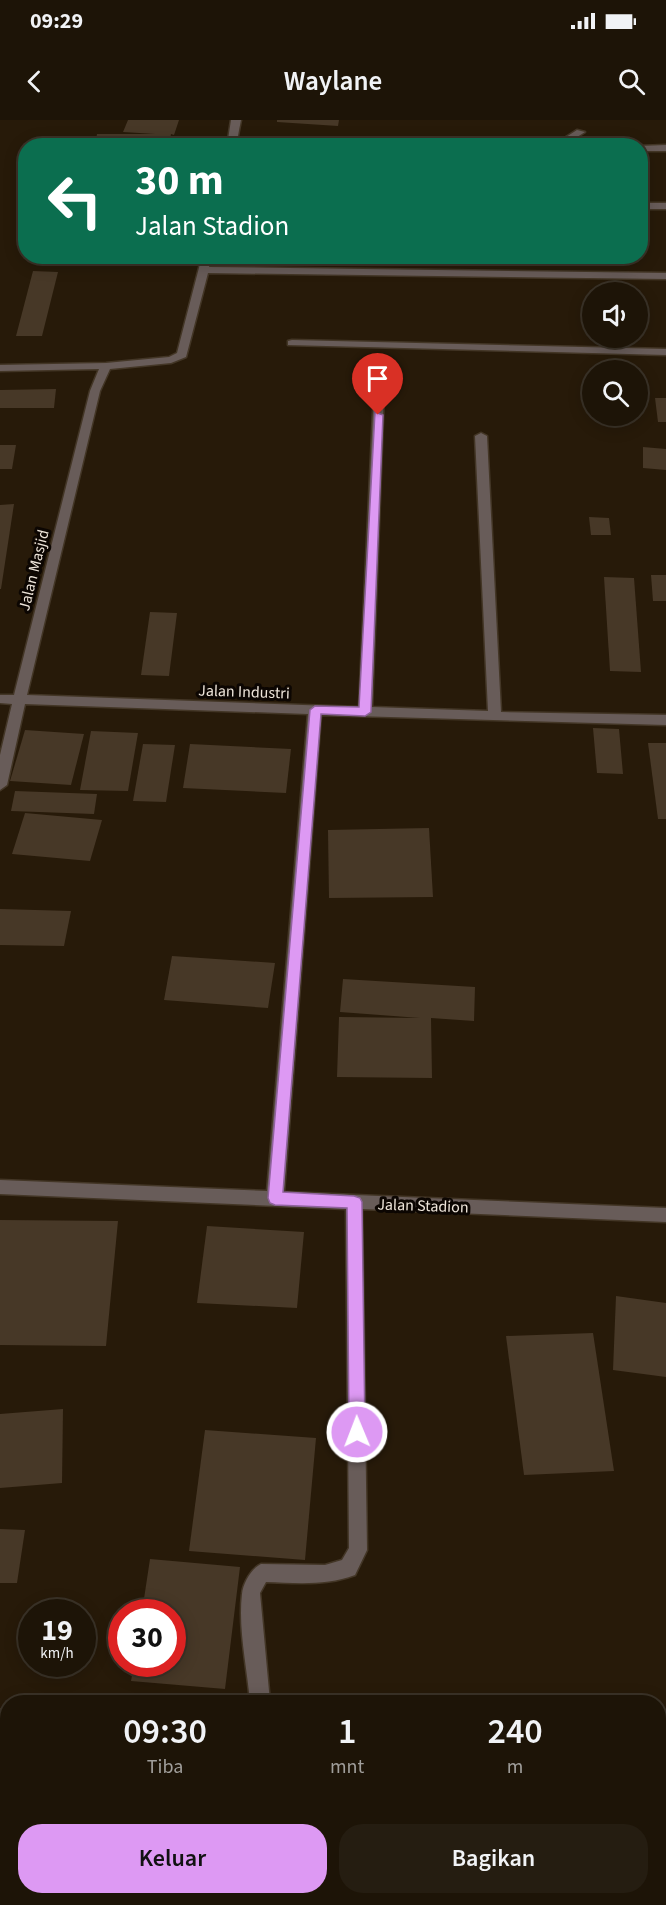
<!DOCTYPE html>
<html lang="id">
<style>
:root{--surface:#1d1407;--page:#251d11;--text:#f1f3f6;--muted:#a09e9b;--line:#3b3328;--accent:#dd99f3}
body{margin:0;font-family:"Source Sans 3",sans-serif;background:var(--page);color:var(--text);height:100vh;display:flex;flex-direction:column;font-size:22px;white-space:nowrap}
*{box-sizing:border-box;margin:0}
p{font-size:20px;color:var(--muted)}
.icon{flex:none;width:33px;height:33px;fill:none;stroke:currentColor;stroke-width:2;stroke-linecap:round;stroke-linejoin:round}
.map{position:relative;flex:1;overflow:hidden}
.sheet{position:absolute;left:0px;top:1575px;width:666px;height:210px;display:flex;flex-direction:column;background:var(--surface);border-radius:24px 24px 0 0;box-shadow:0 3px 15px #0003,0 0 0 2px var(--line)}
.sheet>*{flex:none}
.top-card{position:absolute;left:18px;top:18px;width:630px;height:126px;border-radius:24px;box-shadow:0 3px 15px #0003,0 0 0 2px var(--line);background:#0b6e4f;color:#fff;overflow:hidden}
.buttons{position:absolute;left:582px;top:162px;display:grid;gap:12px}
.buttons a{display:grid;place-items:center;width:66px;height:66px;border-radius:50%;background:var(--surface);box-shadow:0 3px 15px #0003,0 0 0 2px var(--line);font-size:30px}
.speed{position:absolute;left:18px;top:1479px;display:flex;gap:12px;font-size:30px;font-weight:700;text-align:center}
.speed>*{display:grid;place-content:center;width:78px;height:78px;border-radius:50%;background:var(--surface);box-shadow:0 3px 15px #0003,0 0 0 2px var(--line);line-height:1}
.speed small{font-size:15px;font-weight:400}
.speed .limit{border:9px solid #d22;background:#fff;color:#111}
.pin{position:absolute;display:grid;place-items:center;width:51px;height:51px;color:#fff;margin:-62px -26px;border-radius:50% 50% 50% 0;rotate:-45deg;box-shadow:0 0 6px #0007}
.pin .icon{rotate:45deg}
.me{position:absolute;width:66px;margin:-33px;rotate:359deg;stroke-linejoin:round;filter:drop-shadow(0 0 4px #0008)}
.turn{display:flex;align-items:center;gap:21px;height:126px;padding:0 18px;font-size:27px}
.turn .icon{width:78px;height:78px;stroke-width:2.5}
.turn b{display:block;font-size:42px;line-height:51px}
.eta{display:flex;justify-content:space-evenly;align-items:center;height:102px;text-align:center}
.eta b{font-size:36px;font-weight:600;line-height:42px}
.button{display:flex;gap:12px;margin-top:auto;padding:12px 18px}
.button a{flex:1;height:69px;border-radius:24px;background:var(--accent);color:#111;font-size:24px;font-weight:600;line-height:69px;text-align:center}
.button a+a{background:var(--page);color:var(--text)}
.status{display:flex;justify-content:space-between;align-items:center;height:42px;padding:0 30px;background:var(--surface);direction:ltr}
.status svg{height:16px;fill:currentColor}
header{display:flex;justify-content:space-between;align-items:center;height:78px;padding:0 18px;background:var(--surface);font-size:27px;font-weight:600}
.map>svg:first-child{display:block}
.building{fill:#473827}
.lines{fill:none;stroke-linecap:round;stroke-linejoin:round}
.minor-casing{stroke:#433626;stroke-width:3}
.minor{fill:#685c59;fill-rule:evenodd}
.route{fill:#dd99f3;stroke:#90639e;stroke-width:1.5}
.labels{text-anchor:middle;stroke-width:6;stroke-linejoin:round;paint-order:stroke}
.street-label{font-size:16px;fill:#eee5da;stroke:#0c0602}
</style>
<div class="status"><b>09:29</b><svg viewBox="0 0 49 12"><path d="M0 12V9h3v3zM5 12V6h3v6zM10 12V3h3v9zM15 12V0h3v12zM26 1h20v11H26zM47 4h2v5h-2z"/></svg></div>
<header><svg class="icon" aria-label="back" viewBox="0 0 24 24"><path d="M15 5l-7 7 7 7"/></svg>Waylane<svg class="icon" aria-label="search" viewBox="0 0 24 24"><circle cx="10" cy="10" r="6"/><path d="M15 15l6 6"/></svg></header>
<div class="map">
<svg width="666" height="1785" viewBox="0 0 666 1785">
<rect width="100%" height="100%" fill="#271a09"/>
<!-- building -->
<g class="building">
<polygon points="128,0 179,0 174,15 171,14 169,26 95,26 97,14 155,14 123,12"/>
<polygon points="277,0 339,0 338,6 277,2"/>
<polygon points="33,151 58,152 42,216 16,216"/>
<polygon points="56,269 54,288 0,288 0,270"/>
<polygon points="655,278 666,278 666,302 658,302"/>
<polygon points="0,325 16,325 12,349 0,349"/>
<polygon points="643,327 666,329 666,350 643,348"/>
<polygon points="14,384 1,469 0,469 0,385"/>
<polygon points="589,397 609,398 611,415 591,415"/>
<polygon points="651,455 666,455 666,481 653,481"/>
<polygon points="604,457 634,458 641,552 610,551"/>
<polygon points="150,492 177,493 169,556 141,555"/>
<polygon points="593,608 619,609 623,654 597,653"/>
<polygon points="25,610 84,614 71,665 10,661"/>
<polygon points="91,611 138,613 128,671 80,670"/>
<polygon points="648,623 666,623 666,699 658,699"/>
<polygon points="143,624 175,625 166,682 133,681"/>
<polygon points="190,624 291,629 286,673 183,668"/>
<polygon points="15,671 97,674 94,694 11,691"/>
<polygon points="25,693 102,700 90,741 12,734"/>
<polygon points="429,708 433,777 329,778 328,710"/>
<polygon points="0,789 71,791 64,826 0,825"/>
<polygon points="172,836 275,843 268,888 164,880"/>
<polygon points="343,859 475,867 474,901 431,898 432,958 337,957 339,897 420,898 340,892"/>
<polygon points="0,1100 118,1101 106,1226 0,1225"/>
<polygon points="207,1106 304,1112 297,1188 197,1183"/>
<polygon points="616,1176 666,1183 666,1257 613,1250"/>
<polygon points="593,1213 614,1351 524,1355 506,1216"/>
<polygon points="63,1289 62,1363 0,1368 0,1294"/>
<polygon points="205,1310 316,1318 305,1440 189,1431"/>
<polygon points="0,1409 25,1410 17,1463 0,1463"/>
<polygon points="150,1439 240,1447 225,1569 131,1561 134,1544 172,1544 172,1492 142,1492"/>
<rect x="0" y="1588" width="8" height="68"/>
</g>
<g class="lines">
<defs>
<g id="minor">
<polygon points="231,0 241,0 236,26 227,26"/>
<polygon points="577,10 585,12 563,26 552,26"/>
<polygon points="666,25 666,31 640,31 639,26"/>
<rect x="640" y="83" width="26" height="6"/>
<path d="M202,136H212L209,147L666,153V159L208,153L186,237L171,243L110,249L100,271L27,575L359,587L374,272L379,269L384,272L372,587L488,591L475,316L481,313L487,316L501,592L666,595V605L321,595L284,1072L666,1088V1102L362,1089L367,1430L355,1455C326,1466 296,1463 266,1462L260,1473L270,1582H250C247,1547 238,1509 242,1474C243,1463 252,1448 261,1444L325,1445L342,1440L349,1428L346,1089L0,1074V1060L267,1071L308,594L25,584L7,665L0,670V635L12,584L0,583V575H14L90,271L99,249L0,251V245L106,243L169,237L177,233Z"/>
<polygon points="292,220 666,229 666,235 288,225 288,221"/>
<rect x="261" y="1778" width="20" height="7"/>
<rect x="553" y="1778" width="20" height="7"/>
</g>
</defs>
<!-- minor casing -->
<use href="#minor" class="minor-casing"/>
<!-- minor -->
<use href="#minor" class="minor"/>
</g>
<!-- route -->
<polygon class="route" points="375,292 383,295 371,592 365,596 321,594 283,1072 354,1076 360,1078 362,1082 365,1312 363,1318 357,1320 351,1318 349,1312 347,1088 275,1085 270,1083 268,1078 310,590 315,586 359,587"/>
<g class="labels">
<!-- street labels -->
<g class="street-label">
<text transform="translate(33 450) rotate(-76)" y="6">Jalan Masjid</text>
<text transform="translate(244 571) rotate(2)" y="6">Jalan Industri</text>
<text transform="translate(423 1085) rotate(2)" y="6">Jalan Stadion</text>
</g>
</g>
</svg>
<div class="buttons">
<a><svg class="icon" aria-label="sound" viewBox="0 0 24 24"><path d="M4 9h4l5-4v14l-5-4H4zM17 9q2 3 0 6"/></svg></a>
<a><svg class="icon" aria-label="search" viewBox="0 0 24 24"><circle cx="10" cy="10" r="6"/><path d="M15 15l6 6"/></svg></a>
</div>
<div class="speed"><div>19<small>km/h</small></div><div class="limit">30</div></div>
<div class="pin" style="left:378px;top:295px;background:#d93025"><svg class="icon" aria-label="arrive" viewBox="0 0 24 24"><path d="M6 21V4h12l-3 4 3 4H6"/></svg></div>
<svg class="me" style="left:357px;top:1312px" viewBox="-20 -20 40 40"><circle r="17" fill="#dd99f3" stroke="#fff" stroke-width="3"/><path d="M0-11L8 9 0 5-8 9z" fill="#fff"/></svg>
<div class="top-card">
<div class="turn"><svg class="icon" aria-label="left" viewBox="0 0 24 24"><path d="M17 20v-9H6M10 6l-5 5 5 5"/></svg><div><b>30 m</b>Jalan Stadion</div></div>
</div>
<section class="sheet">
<div class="eta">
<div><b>09:30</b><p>Tiba</p></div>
<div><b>1</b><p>mnt</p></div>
<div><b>240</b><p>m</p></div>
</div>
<div class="button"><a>Keluar</a><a>Bagikan</a></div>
</section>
</div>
